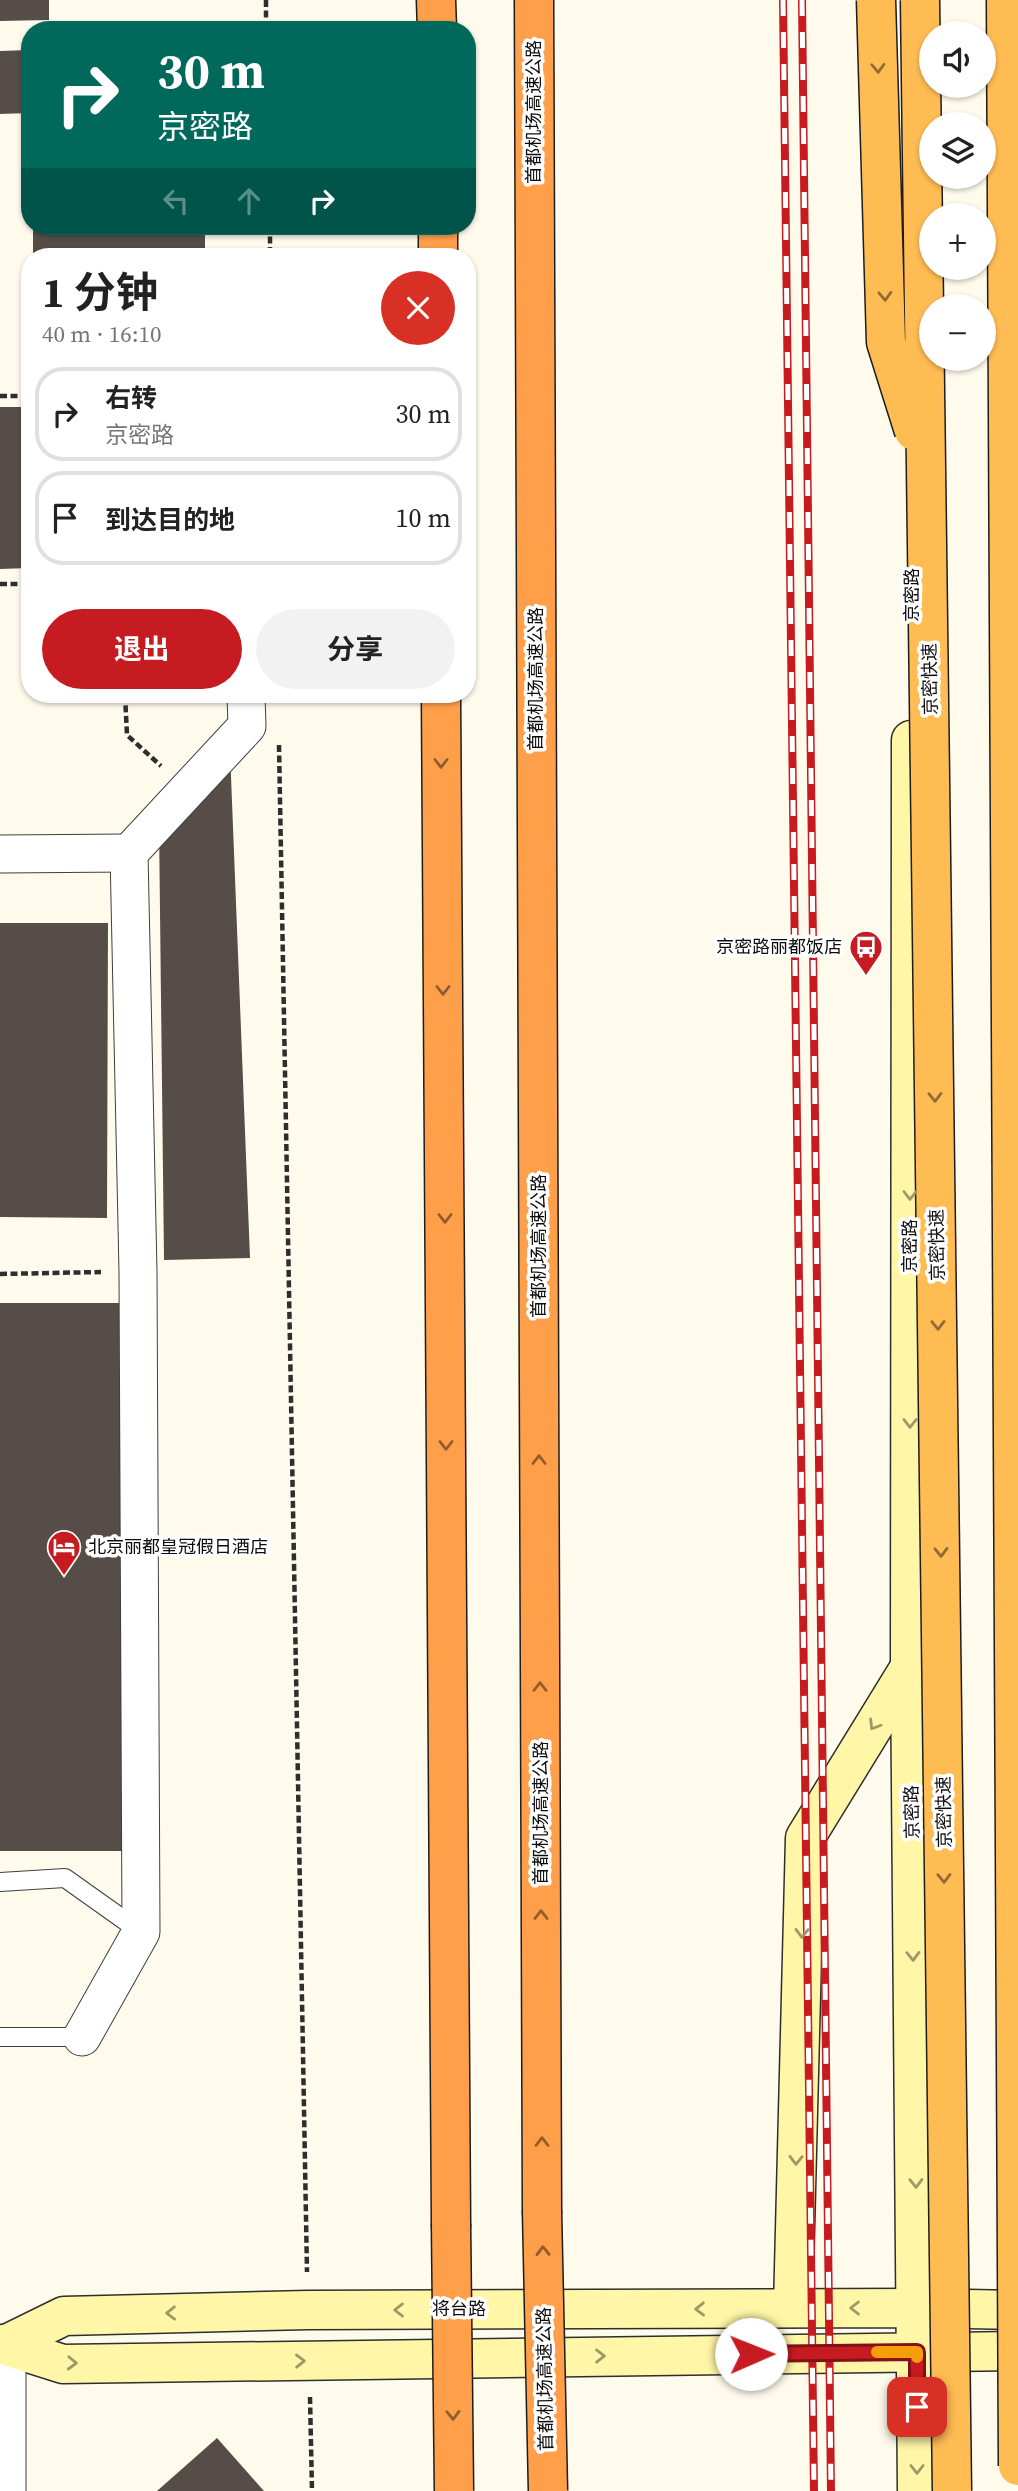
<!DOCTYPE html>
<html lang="zh">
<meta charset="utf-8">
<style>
:root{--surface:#fff;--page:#f2f2f2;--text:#222;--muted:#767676;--line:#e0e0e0;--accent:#c61b21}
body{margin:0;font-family:"Source Serif 4","Noto Sans SC",serif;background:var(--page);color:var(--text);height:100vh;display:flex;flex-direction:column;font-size:26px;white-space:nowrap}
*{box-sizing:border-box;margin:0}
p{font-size:23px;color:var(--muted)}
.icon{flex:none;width:38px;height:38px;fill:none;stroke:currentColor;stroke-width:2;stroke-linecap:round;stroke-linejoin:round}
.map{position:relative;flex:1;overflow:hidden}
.side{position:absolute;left:21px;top:248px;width:455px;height:455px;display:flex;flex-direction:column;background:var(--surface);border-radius:28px;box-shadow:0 2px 5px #0004}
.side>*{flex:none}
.guide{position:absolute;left:21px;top:21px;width:455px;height:214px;border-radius:28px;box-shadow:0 2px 5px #0004;background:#00695c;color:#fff;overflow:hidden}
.tools{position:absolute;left:919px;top:21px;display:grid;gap:14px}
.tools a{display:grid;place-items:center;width:77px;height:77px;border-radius:50%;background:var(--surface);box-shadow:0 2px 5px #0004;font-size:35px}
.pin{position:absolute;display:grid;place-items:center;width:60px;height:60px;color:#fff;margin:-30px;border-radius:14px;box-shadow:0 4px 10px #0006}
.me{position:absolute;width:77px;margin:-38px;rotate:89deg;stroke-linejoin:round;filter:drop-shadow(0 0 5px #0008)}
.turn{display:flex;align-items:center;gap:24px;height:147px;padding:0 21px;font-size:32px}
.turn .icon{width:91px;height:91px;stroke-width:2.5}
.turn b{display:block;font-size:49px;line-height:60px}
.lanes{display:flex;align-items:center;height:66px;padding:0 21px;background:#0003;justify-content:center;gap:35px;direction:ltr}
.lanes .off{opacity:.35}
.round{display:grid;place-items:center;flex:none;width:74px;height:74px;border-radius:37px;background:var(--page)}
.head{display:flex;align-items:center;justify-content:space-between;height:119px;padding:0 21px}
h1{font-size:42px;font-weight:700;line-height:52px}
.button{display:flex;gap:14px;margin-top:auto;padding:14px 21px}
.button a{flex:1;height:80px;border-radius:42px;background:var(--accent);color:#fff;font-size:28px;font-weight:700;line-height:80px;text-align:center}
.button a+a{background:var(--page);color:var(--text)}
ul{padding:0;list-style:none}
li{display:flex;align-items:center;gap:21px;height:94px;margin:0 14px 10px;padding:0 7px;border:4px solid var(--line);border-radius:28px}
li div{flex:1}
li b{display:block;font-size:26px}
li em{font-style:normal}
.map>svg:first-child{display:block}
.building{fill:#564d48}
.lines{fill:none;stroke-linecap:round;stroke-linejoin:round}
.service-casing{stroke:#3f3f3f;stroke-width:20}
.minor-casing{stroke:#3f3f3f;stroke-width:39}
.secondary-casing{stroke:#2e2e2e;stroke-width:41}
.motorway-casing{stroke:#1d1d1d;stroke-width:41}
.path{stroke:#2e2e2e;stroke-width:4.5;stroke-dasharray:7 3.5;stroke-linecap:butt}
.service{stroke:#fff;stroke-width:18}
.minor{stroke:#fff;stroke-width:37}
.secondary{stroke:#fff6a7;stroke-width:38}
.motorway{stroke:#ff9f4a;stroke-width:38}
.rail-casing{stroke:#c61b21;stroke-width:8}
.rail{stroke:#fff;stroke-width:5;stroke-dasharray:16;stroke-linecap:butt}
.trunk-bridge-casing{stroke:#1d1d1d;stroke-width:41;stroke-linecap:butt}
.motorway-bridge-casing{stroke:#1d1d1d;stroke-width:41;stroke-linecap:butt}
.trunk-bridge{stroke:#ffbc53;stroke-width:38}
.motorway-bridge{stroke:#ff9f4a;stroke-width:38}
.oneway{stroke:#926d33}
.oneway2{stroke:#925d2e}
.oneway3{stroke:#9e9869}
.route-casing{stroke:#811215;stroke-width:18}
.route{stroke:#c61b21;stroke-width:12}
.slow{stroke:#f59e0b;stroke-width:12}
.labels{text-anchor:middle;stroke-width:7;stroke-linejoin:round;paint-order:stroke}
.street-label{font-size:18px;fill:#0c0c0c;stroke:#fff}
.poi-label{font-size:18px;fill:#0c0c0c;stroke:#fff;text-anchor:end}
</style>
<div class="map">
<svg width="1018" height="2491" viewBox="0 0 1018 2491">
<rect width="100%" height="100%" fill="#fffbec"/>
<!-- building -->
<g class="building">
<polygon points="0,0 49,0 49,20 0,21"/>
<polygon points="30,50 30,113 0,114 0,51"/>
<rect x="33" y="226" width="172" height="31"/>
<polygon points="0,407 30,407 30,568 0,569"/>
<polygon points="230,751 250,1258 164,1260 159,823"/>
<polygon points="0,923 108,923 107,1218 0,1217"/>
<polygon points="0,1303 124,1303 133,1851 0,1851"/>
<polygon points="217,2438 264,2491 157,2491"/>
</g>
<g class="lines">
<defs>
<g id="service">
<polyline points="0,1882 65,1878 141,1932"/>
<polyline points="0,2037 82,2037"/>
</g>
<g id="minor">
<polyline points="0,854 129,853"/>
<polyline points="82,2037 141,1932 138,1272 129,853 247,726 246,695"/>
<polyline points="7,2491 7,2344"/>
</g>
<g id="secondary">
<polyline points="911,740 910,1667 917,2491"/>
<polyline points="793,2308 805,1838 910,1667"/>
<polyline points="0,2344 63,2364 1018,2351"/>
<polyline points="7,2344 64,2316 308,2310 917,2308 1018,2310"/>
</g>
<g id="motorway">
<polyline points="436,0 437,30"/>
<polyline points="534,0 542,2211"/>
<polyline points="438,226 438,257"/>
<polyline points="441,695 451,2224"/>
</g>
</defs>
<!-- service casing -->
<use href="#service" class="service-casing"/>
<!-- minor casing -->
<use href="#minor" class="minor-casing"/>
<!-- secondary casing -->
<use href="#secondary" class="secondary-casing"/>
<!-- motorway casing -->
<use href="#motorway" class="motorway-casing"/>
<!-- path -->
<g class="path">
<polyline points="266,0 266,30"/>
<polyline points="270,226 270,257"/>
<polyline points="0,396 30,396"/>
<polyline points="0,584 30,584"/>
<polyline points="125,695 127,735 161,766"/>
<polyline points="279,745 307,2272"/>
<polyline points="0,1274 101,1272"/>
<polyline points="310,2397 312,2491"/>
</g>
<!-- service -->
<use href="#service" class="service"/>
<!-- minor -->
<use href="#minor" class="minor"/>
<!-- secondary -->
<use href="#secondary" class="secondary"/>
<!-- motorway -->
<use href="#motorway" class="motorway"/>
<defs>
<g id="rail">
<polyline points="783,0 814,2491"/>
<polyline points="802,0 831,2491"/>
</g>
</defs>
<!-- rail casing -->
<use href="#rail" class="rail-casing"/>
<!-- rail -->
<use href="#rail" class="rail"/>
<defs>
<g id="trunk-bridge">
<polyline points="876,0 886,342 914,431"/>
<polyline points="920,0 952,2491"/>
<polyline points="1006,0 1018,2466"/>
</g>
<g id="motorway-bridge">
<polyline points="542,2211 548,2491"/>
<polyline points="451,2224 454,2491"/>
</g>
</defs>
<!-- trunk-bridge casing -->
<use href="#trunk-bridge" class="trunk-bridge-casing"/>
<!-- motorway-bridge casing -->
<use href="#motorway-bridge" class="motorway-bridge-casing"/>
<!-- trunk-bridge -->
<use href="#trunk-bridge" class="trunk-bridge"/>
<!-- motorway-bridge -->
<use href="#motorway-bridge" class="motorway-bridge"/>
</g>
<!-- one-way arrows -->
<defs><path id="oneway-chevron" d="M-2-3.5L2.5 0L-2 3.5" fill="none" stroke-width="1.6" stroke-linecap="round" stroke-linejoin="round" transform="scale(1.75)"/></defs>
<g class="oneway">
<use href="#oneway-chevron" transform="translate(878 68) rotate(88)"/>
<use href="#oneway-chevron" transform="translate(885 296) rotate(88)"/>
<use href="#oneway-chevron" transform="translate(935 1097) rotate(89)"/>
<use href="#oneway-chevron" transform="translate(938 1325) rotate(89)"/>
<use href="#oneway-chevron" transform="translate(941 1552) rotate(89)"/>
<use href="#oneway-chevron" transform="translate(944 1878) rotate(89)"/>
</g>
<g class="oneway2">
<use href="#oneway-chevron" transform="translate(441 763) rotate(90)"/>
<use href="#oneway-chevron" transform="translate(443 990) rotate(90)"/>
<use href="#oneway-chevron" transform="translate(445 1218) rotate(90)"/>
<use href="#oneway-chevron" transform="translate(446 1445) rotate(90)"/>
<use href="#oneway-chevron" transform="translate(539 1460) rotate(-90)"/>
<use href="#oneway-chevron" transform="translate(540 1687) rotate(-90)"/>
<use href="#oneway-chevron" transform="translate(541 1915) rotate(-90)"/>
<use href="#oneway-chevron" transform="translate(542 2142) rotate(-90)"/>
<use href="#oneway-chevron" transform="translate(543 2251) rotate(-91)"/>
<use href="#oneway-chevron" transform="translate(453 2415) rotate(89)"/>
</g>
<g class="oneway3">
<use href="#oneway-chevron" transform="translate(910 1195) rotate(90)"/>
<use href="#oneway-chevron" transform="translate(910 1423) rotate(90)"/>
<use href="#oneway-chevron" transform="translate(874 1725) rotate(122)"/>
<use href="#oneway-chevron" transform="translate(802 1933) rotate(91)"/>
<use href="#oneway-chevron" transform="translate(913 1956) rotate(89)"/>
<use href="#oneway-chevron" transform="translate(796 2160) rotate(91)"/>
<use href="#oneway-chevron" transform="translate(916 2183) rotate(89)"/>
<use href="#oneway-chevron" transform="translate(855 2308) rotate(180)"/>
<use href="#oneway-chevron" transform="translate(700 2309) rotate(179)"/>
<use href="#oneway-chevron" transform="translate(399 2310) rotate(180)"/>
<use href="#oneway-chevron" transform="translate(171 2313) rotate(179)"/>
<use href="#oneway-chevron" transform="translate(600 2356) rotate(-1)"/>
<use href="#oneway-chevron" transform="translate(300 2361) rotate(-1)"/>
<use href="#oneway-chevron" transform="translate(72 2363) rotate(2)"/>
<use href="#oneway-chevron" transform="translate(917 2469) rotate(90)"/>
</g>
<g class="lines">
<defs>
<polyline id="route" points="751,2354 917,2352 917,2407"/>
</defs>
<!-- route casing -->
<use href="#route" class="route-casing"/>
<!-- route -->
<use href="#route" class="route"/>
<!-- slow -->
<polyline class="slow" points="877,2352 917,2352 917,2357"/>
</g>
<!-- icons -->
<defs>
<symbol id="bus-pin" viewBox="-11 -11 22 30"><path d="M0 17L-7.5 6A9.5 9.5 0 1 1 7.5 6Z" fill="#c61b21" stroke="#fff"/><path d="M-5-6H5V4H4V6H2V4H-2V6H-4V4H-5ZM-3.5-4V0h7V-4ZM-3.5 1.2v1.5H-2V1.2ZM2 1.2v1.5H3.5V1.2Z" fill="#fff"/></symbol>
<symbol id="hotel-pin" viewBox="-11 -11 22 30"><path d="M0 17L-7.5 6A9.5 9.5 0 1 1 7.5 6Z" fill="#c61b21" stroke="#fff"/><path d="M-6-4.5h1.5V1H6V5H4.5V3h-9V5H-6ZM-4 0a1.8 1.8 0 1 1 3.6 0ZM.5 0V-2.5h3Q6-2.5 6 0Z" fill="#fff"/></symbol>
</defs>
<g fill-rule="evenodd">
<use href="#bus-pin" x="847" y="928" width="38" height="52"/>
<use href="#hotel-pin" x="45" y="1528" width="38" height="52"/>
</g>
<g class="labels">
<!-- street labels -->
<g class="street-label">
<text transform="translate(534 112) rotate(-90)" y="6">首都机场高速公路</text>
<text transform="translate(912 595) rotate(-90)" y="6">京密路</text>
<text transform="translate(536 679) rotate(-90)" y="6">首都机场高速公路</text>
<text transform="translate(930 679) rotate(-91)" y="6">京密快速</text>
<text transform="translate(937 1245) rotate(-91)" y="6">京密快速</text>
<text transform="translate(539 1246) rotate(-90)" y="6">首都机场高速公路</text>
<text transform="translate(910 1246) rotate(-90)" y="6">京密路</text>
<text transform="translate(912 1812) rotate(-91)" y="6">京密路</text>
<text transform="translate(944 1812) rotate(-91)" y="6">京密快速</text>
<text transform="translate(541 1813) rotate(-90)" y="6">首都机场高速公路</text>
<text x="459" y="2315">将台路</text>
<text transform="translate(545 2379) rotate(-91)" y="6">首都机场高速公路</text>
</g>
<!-- poi labels -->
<g class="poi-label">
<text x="842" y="953">京密路丽都饭店</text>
<text x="88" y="1553" text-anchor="start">北京丽都皇冠假日酒店</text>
</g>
</g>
</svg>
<div class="tools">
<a><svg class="icon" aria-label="sound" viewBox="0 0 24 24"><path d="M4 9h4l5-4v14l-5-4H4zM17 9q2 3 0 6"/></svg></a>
<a><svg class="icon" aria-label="layers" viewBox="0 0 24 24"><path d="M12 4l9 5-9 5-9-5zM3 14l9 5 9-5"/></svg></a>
<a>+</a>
<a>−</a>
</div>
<div class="pin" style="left:917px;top:2407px;background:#d93025"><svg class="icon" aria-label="arrive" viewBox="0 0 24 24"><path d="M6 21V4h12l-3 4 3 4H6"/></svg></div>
<svg class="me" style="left:751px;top:2354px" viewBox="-20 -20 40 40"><circle r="19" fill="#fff"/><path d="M0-13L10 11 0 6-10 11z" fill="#c61b21"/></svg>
<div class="guide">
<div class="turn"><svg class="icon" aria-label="right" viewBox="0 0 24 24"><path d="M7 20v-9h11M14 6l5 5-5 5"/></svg><div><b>30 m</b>京密路</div></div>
<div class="lanes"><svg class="icon off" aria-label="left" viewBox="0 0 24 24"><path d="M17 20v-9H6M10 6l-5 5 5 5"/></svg><svg class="icon off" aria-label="ahead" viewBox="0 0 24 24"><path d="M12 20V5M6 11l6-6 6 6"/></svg><svg class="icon" aria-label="right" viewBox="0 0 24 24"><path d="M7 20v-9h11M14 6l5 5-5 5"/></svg></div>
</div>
<section class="side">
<div class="head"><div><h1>1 分钟</h1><p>40 m · 16:10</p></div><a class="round" style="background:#d93025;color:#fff"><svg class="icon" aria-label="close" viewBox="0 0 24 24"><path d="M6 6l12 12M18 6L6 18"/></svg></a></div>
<ul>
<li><svg class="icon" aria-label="right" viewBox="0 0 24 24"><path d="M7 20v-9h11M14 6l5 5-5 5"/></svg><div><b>右转</b><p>京密路</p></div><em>30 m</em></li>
<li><svg class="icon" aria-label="arrive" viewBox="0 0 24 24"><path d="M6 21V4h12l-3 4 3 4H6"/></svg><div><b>到达目的地</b></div><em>10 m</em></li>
</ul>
<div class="button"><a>退出</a><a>分享</a></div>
</section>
</div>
